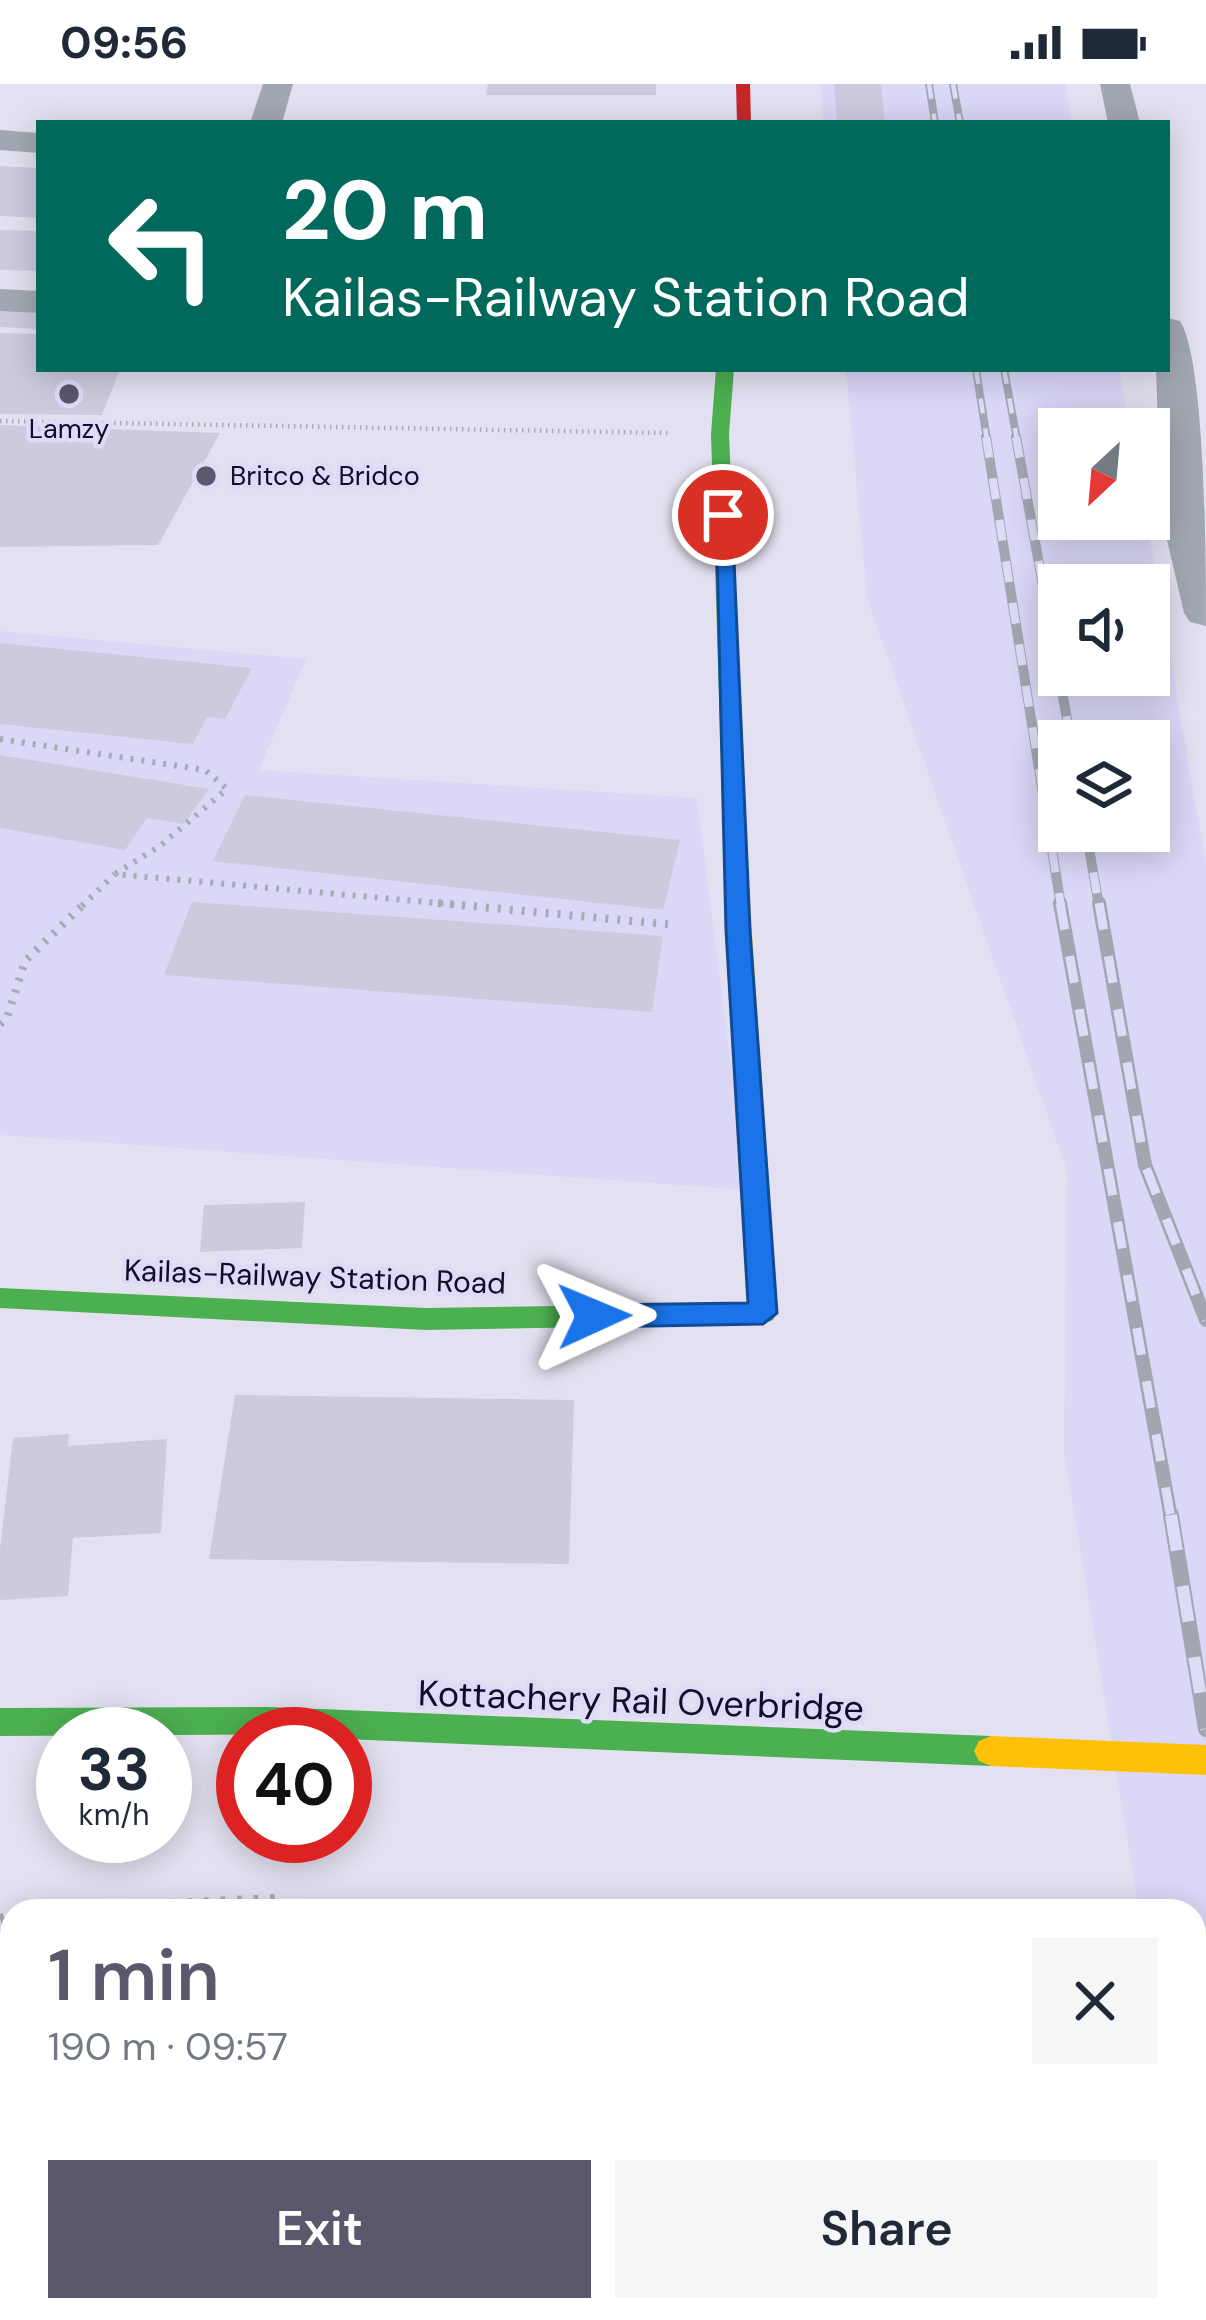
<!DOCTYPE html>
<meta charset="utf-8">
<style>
:root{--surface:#fff;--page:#f6f6f7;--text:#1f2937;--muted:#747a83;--accent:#5b576c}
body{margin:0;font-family:"DM Sans",sans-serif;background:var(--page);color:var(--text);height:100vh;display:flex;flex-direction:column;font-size:45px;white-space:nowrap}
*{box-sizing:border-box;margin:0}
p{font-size:39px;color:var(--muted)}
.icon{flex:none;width:66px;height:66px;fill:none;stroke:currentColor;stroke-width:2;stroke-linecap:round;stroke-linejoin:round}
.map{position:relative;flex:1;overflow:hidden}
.panel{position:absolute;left:0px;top:1815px;width:1206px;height:423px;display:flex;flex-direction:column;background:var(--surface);border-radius:36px 36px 0 0;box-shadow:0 6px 30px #0003}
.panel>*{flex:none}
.hud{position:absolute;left:36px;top:36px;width:1134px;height:252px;border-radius:0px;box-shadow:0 6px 30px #0003;background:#00695c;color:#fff;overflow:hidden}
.needle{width:78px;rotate:206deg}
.controls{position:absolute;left:1038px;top:324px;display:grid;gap:24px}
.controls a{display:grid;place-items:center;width:132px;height:132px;border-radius:0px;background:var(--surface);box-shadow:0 6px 30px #0003;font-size:60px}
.speed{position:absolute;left:36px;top:1623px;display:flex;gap:24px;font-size:60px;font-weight:700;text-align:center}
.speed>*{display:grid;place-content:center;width:156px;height:156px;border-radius:50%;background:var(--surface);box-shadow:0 6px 30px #0003;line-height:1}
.speed small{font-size:30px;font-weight:400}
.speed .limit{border:18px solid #d22;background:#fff;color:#111}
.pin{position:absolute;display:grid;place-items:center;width:102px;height:102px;color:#fff;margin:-51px;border:6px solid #fff;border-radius:50%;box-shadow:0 3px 12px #0007}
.me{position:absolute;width:132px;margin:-66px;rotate:89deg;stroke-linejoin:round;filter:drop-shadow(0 0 9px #0008)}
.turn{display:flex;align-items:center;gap:42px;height:252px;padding:0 48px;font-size:54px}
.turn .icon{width:156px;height:156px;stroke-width:2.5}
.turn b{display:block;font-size:84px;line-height:102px}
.round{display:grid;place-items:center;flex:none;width:126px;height:126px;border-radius:0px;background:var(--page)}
.overview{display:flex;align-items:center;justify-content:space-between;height:204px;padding:0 48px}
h1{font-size:72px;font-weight:600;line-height:90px;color:var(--accent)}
.button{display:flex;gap:24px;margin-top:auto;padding:24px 48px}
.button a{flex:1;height:138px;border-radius:0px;background:var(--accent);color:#fff;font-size:48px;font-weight:600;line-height:138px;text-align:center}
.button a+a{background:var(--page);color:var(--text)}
.status{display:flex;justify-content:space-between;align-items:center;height:84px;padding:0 60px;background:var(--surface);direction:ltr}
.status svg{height:33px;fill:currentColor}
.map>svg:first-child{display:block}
.built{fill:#dad7f7;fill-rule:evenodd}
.green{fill:#f1c4b3}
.building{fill:#cdcade}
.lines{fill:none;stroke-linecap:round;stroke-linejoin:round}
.path-far3{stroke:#a8aab5;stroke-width:4.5;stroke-dasharray:1.5 4.5;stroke-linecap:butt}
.path-far2{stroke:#a8aab5;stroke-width:6;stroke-dasharray:3 8;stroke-linecap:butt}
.path-far1{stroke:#a8aab5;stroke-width:8;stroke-dasharray:3 9;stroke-linecap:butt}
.path{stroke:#a8aab5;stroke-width:10;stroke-dasharray:4.5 12;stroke-linecap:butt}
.street{fill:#a2a8b1;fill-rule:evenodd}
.fast{fill:#4caf50;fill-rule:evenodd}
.slow{fill:#ffc107;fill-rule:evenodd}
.jam{fill:#c62828;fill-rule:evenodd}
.rail-far3-casing{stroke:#a3a6b1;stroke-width:8}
.rail-far2-casing{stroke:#a3a6b1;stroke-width:10}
.rail-far1-casing{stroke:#a3a6b1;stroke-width:14}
.rail-casing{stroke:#a3a6b1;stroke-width:16}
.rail-far3{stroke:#dddbf7;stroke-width:4.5;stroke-dasharray:15;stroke-linecap:butt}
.rail-far2{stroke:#dddbf7;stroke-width:8;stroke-dasharray:21;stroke-linecap:butt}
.rail-far1{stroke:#dddbf7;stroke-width:9;stroke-dasharray:27;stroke-linecap:butt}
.rail{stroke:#dddbf7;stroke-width:12;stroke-dasharray:36;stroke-linecap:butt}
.route{fill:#1a73e8;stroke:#114b97;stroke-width:3}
.poi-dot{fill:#5b576c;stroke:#dddbf7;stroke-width:4.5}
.labels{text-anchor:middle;stroke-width:9;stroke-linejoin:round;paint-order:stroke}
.far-poi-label{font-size:27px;fill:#120d25;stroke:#dddbf7}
.street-label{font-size:30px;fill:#120d25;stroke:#dddbf7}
.near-street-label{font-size:36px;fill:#120d25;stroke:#dddbf7}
</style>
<div class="status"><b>09:56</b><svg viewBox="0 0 49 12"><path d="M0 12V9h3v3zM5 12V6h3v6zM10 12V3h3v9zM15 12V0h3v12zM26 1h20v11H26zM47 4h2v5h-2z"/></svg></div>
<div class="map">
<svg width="1206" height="2236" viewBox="0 0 1206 2236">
<rect width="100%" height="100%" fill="#e3e1f1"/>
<!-- built -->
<g class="built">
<polygon points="820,0 1065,0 1072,39 823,39"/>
<path d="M846,285H1119L1130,345H1059V435H1147L1206,782V2236H1198L1194,2202V1827H1139L1064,1367L1067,1087L867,514ZM1059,501H1149V591H1059ZM1059,657H1149V747H1059Z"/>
<polygon points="0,547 306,575 259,686 697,714 747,1106 0,1051"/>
</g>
<!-- green -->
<polygon class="green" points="12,1998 12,2226 1194,2226 1194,2203 1198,2236 0,2236 0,2003"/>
<!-- building -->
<g class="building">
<polygon points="488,0 656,0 656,11 486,11"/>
<polygon points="834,0 881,0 885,39 837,39"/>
<polygon points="0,82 39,84 39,134 0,132"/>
<polygon points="0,146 39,147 39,187 0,186"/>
<polygon points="0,219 39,221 39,245 0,243"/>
<polygon points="0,249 39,250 39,285 120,285 102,331 0,330"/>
<polygon points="0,341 220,349 158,461 0,463"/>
<polygon points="0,559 252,584 225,635 207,633 193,660 0,640"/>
<polygon points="0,671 209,705 184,740 147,734 125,766 0,744"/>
<polygon points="245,711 680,756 663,826 213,777"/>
<polygon points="192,818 663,852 652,928 164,891"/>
<polygon points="305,1118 302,1164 200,1168 204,1121"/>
<polygon points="235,1311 574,1316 569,1480 209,1475"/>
<polygon points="69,1350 68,1362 167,1355 161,1449 73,1454 68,1512 0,1516 0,1465 13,1354"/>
</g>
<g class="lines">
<!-- path-far3 -->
<polyline class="path-far3" points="0,337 670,349"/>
<!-- path-far2 -->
<g class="path-far2">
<polyline points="0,655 205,686 227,705 160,762 115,790 471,822"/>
<polyline points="82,822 115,790"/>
</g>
<!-- path-far1 -->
<g class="path-far1">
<polyline points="438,819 676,841"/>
<polyline points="0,940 7,934 25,877 85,819"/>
</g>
<!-- path -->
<g class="path">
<polyline points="23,1827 275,1815"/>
<polyline points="0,1835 12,1831"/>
</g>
<!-- street -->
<g class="street">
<polygon points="263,0 293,0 282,39 250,39"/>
<polygon points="1100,0 1130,0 1140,39 1108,39"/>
<polygon points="0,46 39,49 39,69 0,66"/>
<polygon points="0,205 39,207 39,229 0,227"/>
<path d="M1167,234L1180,237C1206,277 1206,485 1206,542L1190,538L1184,529L1161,430L1156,285H1167Z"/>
</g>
<!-- fast -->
<g class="fast">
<polygon points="716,285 734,285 729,350 745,742 734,749 723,742 711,350"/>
<polygon points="759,1161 773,1171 777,1229 773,1236 763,1240 426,1246 0,1224 0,1204 426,1224 748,1219 745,1171"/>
<polygon points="270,1623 991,1652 1003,1657 1008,1667 1003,1677 991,1682 345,1655 345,1650 0,1652 0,1624"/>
</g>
<!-- slow -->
<g class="slow">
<polygon points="734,735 745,742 773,1171 759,1181 745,1171 723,742"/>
<polygon points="991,1652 1206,1661 1206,1691 991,1682 979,1677 974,1667 979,1657"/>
</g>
<!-- jam -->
<polygon class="jam" points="736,0 750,0 751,39 737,39"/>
<defs>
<g id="rail-far3">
<polyline points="929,0 935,39"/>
<polyline points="953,0 960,39"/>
<polyline points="976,285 987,356"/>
<polyline points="1004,285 1017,356"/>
</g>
<g id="rail-far2">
<polyline points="986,353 1061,822"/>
<polyline points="1016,353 1059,590"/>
<polyline points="1059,591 1071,657"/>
<polyline points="1086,747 1099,822"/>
</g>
<g id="rail-far1">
<polyline points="1060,819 1171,1434"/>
<polyline points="1099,819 1145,1081 1206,1236"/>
</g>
<polyline id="rail" points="1171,1431 1206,1645"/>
</defs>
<!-- rail-far3 casing -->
<use href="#rail-far3" class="rail-far3-casing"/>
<!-- rail-far2 casing -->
<use href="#rail-far2" class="rail-far2-casing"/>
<!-- rail-far1 casing -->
<use href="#rail-far1" class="rail-far1-casing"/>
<!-- rail casing -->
<use href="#rail" class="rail-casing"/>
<!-- rail-far3 -->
<use href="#rail-far3" class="rail-far3"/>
<!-- rail-far2 -->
<use href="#rail-far2" class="rail-far2"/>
<!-- rail-far1 -->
<use href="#rail-far1" class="rail-far1"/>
<!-- rail -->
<use href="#rail" class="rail"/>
</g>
<!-- route -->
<polygon class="route" points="716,427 732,431 750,846 777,1229 763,1240 594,1243 580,1232 594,1221 748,1219 726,846"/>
<!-- markers -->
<g class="poi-dot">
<circle cx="69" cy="310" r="12"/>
<circle cx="206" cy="392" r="12"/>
</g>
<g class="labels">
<!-- far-poi labels -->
<g class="far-poi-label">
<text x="69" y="354">Lamzy</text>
<text x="230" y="401" text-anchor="start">Britco &amp; Bridco</text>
</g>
<!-- street labels -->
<g class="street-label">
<text transform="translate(315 1193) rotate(2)" y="10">Kailas-Railway Station Road</text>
</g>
<!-- near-street labels -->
<g class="near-street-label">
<text transform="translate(641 1616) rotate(2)" y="13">Kottachery Rail Overbridge</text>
</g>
</g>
</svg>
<div class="controls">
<a><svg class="needle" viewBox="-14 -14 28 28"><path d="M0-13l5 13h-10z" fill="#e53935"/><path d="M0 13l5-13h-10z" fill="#747a83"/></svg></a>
<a><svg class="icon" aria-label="sound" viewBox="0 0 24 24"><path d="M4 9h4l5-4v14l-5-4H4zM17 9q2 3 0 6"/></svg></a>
<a><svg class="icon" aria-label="layers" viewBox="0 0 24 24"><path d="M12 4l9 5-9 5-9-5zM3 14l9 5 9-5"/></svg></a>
</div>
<div class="speed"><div>33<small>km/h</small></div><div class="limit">40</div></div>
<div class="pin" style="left:723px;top:431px;background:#d93025"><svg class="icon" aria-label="arrive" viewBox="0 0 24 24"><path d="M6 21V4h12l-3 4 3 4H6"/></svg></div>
<svg class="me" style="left:594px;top:1232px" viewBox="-20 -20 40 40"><path d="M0-17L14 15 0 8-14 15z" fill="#1a73e8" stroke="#fff" stroke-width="4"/></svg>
<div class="hud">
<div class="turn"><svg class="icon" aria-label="left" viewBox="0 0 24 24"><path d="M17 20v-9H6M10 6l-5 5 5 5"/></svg><div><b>20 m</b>Kailas-Railway Station Road</div></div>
</div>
<section class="panel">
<div class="overview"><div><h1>1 min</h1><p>190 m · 09:57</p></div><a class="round"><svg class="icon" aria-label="close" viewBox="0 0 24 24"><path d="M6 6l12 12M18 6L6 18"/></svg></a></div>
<div class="button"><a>Exit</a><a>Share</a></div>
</section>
</div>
